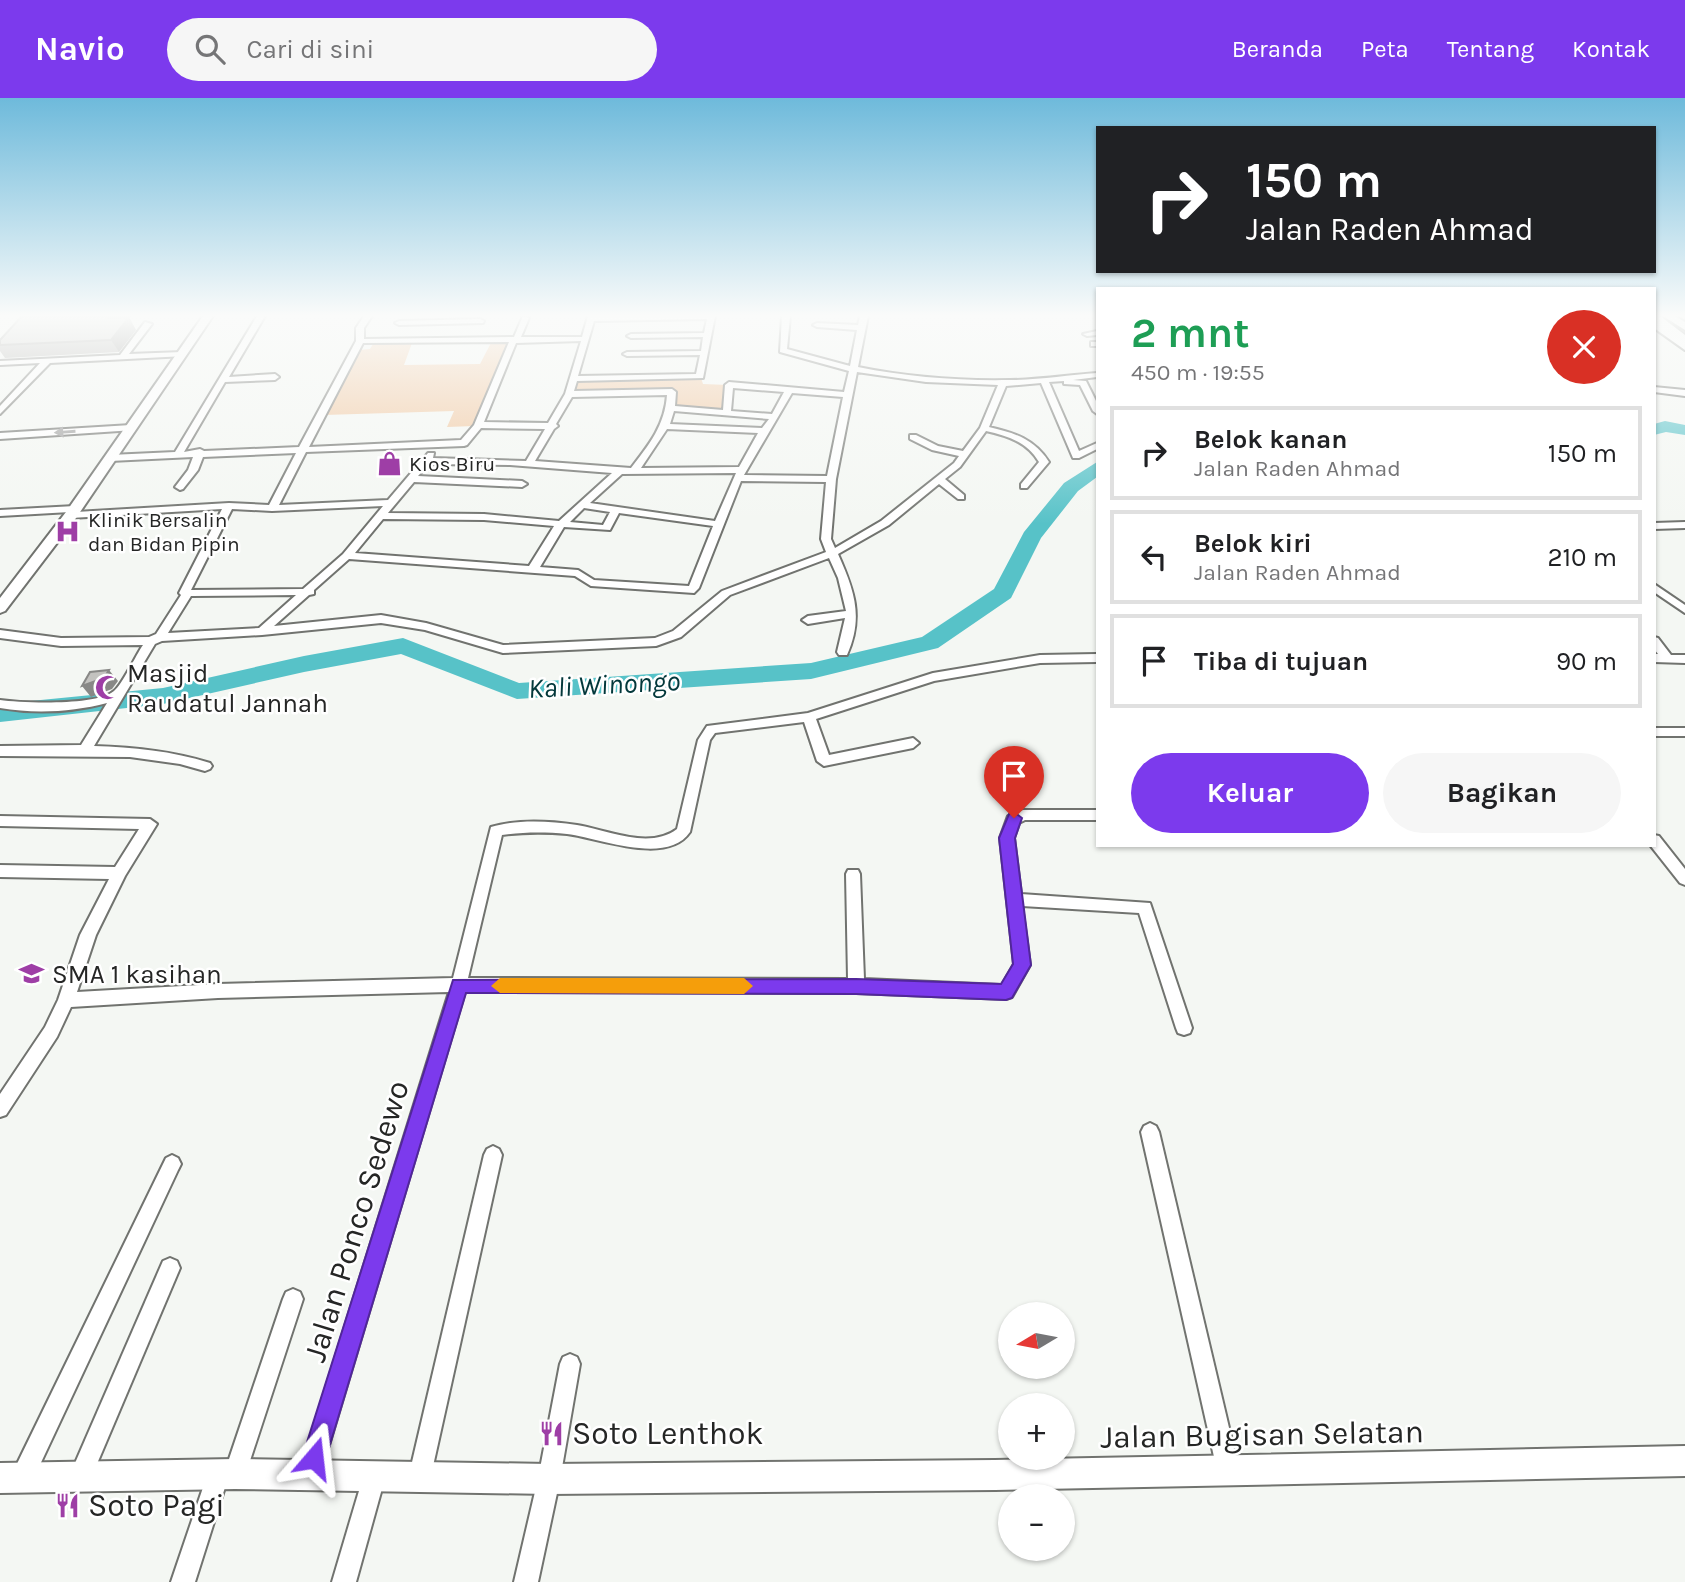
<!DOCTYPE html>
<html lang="id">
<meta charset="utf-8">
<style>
:root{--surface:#fff;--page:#f6f6f6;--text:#202124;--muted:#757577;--line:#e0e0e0;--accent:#7c3aed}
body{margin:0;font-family:Karla,sans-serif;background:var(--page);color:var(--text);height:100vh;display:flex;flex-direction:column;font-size:26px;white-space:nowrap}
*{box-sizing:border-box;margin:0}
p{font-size:23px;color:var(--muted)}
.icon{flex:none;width:38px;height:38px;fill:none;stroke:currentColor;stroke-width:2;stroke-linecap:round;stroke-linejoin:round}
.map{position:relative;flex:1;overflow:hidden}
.details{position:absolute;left:1096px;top:189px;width:560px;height:560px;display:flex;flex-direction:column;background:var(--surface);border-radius:0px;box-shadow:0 2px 5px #0004}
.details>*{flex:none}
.top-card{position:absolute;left:1096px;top:28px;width:560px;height:147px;border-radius:0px;box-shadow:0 2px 5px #0004;background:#202124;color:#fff;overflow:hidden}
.needle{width:46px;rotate:260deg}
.fabs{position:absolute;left:998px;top:1204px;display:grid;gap:14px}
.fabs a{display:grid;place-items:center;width:77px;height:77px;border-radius:50%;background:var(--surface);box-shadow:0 2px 5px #0004;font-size:35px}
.pin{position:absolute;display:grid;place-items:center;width:60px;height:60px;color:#fff;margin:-72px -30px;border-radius:50% 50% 50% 0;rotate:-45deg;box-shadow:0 0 7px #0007}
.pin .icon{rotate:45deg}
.me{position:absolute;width:77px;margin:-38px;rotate:17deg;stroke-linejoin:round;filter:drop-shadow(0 0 5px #0008)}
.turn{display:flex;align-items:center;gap:24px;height:147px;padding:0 35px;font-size:32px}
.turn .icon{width:91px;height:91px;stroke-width:2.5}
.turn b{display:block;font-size:49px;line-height:60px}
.round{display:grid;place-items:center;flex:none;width:74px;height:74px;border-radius:37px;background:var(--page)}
.headline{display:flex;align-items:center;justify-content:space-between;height:119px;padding:0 35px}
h1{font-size:42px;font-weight:700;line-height:52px;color:#1e9e55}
.action{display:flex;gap:14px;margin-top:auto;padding:14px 35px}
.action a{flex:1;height:80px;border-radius:42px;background:var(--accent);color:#fff;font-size:28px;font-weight:700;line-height:80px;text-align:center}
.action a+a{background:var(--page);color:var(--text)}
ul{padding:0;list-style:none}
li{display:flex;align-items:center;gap:21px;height:94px;margin:0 14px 10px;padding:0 21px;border:4px solid var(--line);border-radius:0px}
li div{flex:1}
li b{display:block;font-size:26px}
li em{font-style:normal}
header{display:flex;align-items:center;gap:42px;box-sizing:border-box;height:98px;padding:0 35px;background:var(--accent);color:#fff}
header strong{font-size:33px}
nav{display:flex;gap:38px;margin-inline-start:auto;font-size:24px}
.search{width:490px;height:63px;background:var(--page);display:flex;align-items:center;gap:18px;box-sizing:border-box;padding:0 24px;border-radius:38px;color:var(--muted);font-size:26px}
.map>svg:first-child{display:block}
.green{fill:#f0c59c}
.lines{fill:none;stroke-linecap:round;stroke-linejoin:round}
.river{fill:#57c2c8;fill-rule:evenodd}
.street-casing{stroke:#71736f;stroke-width:4}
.secondary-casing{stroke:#71736f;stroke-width:4}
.highway-casing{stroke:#71736f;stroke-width:4}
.street{fill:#fff;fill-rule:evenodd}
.secondary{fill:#fff;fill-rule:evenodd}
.highway{fill:#fff;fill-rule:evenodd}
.wall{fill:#a8a7a4}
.shaded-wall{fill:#888886}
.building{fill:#c3c2bf;stroke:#888886;stroke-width:2}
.oneway{fill:#9d9d9d}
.route{fill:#7c3aed;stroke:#51269a;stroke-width:2}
.slow{fill:#f59e0b}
.labels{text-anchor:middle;stroke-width:5;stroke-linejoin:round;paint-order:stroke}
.far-poi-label{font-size:21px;fill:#252625;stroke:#fff;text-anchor:start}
.poi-label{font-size:26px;fill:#252625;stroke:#fff;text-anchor:start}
.water-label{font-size:28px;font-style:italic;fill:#03383b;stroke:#fff}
.near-street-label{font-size:32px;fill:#252625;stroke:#fff}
.near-poi-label{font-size:32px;fill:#252625;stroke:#fff;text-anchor:start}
</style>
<header>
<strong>Navio</strong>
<div class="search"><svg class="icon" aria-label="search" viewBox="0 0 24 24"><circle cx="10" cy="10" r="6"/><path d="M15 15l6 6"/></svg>Cari di sini</div>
<nav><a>Beranda</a><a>Peta</a><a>Tentang</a><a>Kontak</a></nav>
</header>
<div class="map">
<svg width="1685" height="1484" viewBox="0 0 1685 1484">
<rect width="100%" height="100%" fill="#f4f7f3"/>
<!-- green -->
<g class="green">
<polygon points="492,243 510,243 474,328 447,329 454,313 324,317 359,252 370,251 373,246 412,245 404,267 480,266"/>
<polygon points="701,280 703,286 728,287 725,311 670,307 672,294 575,293 577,281"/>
</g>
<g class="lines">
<!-- river -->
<g class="river">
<polygon points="1665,323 1685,327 1685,337 1666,334 1654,337 1654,326"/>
<polygon points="1097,364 1097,379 1078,393 1041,440 1011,500 938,550 811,581 517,601 401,556 304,574 163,606 0,624 0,606 163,590 304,558 403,540 519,585 811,565 922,539 994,491 1024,434 1064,385"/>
</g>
<defs>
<g id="street">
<path d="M257,218H265L229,279L275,276L279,279L275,282L225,284L184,354L200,351L204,353L299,349L356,243V230L364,218H372L364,230V241L514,239L523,218L529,220L521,239H582L588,218H715L703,280L577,283L574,293L672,291L676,294L675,308L723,312L725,287L729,284L844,294L849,273L780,254L782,218H790L787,251L850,268L857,232L817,229L813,227L817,225L858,227L860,218H868L858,269C907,279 960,283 1010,282C1039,282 1068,277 1097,275V279L1073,282L1086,283L1097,305V316L1093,313L1080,287L1064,286V283L1049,284L1079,353L1097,345V351L1079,360H1073L1041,285L1006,288L989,329C1015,335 1034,341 1049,364L1027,390H1021V386L1039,364C1027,344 1008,338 986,333L960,369L945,381L964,397V401H958L939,386L889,427L838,456C854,492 864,519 847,557H839L837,554L845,520L808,526L802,522L808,518L846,513L838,480L829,460L730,497L681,539L656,548L503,555L425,532L381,525L262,537L162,543L155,546L94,648C133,649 172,653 210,665L212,668L210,671L205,673L180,666L130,659L0,658V648L81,647L107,605C73,614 35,616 0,610V602C22,605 97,608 114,593C122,587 136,557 143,547L61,548L0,540V532L61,540L149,539L156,536L181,497L179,495L222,411L71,420L66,417L70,414L0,418V412L75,408L80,411L76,414L229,405L269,407L296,355L203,359L198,372L183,391L180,392L175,389L188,372L193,359L110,363L105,360L110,357L175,354ZM707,221L704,235L631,236L627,238L631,240L703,239L701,253L627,254L623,256L627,258L700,257L696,276L578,278L594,223ZM581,243L565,296L548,325L484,324L516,245ZM509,244L474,327L461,342L309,349L363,245ZM857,274L926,284L998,287L980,330L963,353L938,348L916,337H910V341L932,352L959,358L954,365L881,423L835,450L831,441L836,381ZM733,290L784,294L772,316L731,313ZM792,295L843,299L827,378L744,377ZM667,297C665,327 649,347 631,370L535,363L554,331L558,328L556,326L572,299ZM674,313L769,321L762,330L670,326ZM481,330L545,331L526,363L433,360L434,355H428L388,402L279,407L306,354L464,348L467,347ZM667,331L758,335L739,369L641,370ZM429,366L510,367L612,375L559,423L484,416L388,415L414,384L522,389L527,386L522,383L418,378ZM736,375L715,423L590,405L622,376ZM741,383L826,384L821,441L826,454L722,493L673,533L655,540L503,547L426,525L381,517L274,528L309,497L314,496V492L349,461L575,478L591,488L694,495L699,490ZM383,408L343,456L303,491L191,492L232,411L272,413ZM584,410L610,414L603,427L570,424ZM619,415L713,428L689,488L594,482L578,472L540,469L564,429L610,432ZM383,421L484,422L554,428L529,468L355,455ZM296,497L259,530L168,535L191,498Z"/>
<polygon points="480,221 484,223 483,225 399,227 395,225 399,223"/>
<polygon points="145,224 152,226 129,256 182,254 186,256 185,258 50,265 0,316 0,308 40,265 0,267 0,263 120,257"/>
<polygon points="1097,233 1097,237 1087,238 1083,236"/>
<rect x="1091" y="244" width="6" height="4"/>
<polygon points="1654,289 1685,292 1685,298 1654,294"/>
<polygon points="131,327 135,330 134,332 0,341 0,335"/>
<polygon points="1685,424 1685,430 1654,431 1654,425"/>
<polygon points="1654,486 1685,507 1685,515 1654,494"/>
<polygon points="1654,539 1658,540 1671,557 1685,557 1685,565 1654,564 1654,556 1658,556 1654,551"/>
<path d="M1097,556V564L1040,565L934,583L816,621L829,657L913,640L919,645L913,650L824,668L817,663L804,624L715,635L710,642L690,734C667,768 599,740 567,736C545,734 524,734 502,737L468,880L848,881L846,776L848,772H858L860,776L864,881L1002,887L1014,866L1000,740L1008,718L1023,712H1097V722H1025L1019,725L1014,740L1021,796L1150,805L1192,930L1190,935L1184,937L1178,935L1176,930L1139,815L1022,808L1030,867L1012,899L1006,901L856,895L465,894L318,1384L310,1387L302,1384L299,1376L449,894L218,900L71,909L57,939L6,1017L0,1019V996L45,929L58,902L80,837L109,781L0,779V767L115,769L139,731L0,728V718L150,721L157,726L125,778L96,837L77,894L218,886L453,880L491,729C518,721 549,723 577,727C608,732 649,752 677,731L698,642L707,628L808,615L933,575L1040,557Z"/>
<rect x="1654" y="630" width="31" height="8"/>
<polygon points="1654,737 1659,738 1685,771 1685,787 1680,785 1650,747 1654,747"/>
<polygon points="1150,1025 1156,1028 1159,1034 1239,1372 1236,1380 1228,1383 1220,1380 1217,1372 1141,1034 1144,1028"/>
<polygon points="493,1048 499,1051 502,1057 431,1377 428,1385 420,1388 412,1385 409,1377 484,1057 487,1051"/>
<polygon points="172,1057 178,1060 181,1066 178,1072 30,1388 22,1391 14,1388 11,1380 14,1372 166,1060"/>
<polygon points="170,1160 177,1163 180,1170 88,1387 80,1390 72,1387 69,1379 163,1163"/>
<polygon points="293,1191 300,1194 303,1201 243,1384 235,1387 227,1383 195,1484 171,1484 210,1369 218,1366 226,1370 283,1201 286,1194"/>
<polygon points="570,1256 577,1259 580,1266 560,1381 538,1484 514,1484 538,1381 560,1266 563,1259"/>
<polygon points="375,1365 383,1368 386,1376 356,1484 332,1484 364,1376 367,1368"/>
</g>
<g id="secondary">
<polygon points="203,218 213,218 76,420 5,513 0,515 0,500 66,414"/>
<polygon points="1663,218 1675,218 1685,224 1685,232"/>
<polygon points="1654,222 1685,244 1685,252 1654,230"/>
<polygon points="1685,1348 1685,1378 995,1392 549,1396 235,1391 0,1395 0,1365 235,1361 549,1366 995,1362"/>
</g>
<polygon id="highway" points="1654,218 1660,218 1685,237 1685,248 1654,226"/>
</defs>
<!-- street casing -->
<use href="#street" class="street-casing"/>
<!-- secondary casing -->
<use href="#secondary" class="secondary-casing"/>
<!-- highway casing -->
<use href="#highway" class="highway-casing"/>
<!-- street -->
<use href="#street" class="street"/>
<!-- secondary -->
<use href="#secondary" class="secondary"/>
<!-- highway -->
<use href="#highway" class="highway"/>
</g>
<!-- wall -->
<polygon class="wall" points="22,218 128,218 127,219 136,232 119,254 5,260 0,253 0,242"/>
<!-- shaded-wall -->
<g class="shaded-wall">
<polygon points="110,218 128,218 116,233 109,220"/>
<polygon points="129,219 136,232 119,254 111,242"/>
<polygon points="109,572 118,583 112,591 91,599 82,588"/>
</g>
<!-- building -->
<g class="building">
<polygon points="22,218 110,218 109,220 129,219 111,242 0,247 0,242"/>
<polygon points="109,572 104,580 82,588 90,574"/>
</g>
<!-- one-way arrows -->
<defs><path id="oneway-solid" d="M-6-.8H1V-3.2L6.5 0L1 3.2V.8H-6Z" transform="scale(1.75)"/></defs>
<use class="oneway" href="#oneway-solid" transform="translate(65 334) rotate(176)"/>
<!-- sky -->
<linearGradient id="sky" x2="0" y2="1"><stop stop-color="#6ebadb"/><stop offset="0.51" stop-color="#fafbfa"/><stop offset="1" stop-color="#fafbfa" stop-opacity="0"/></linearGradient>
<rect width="1685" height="426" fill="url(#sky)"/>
<!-- route -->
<polygon class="route" points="1014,714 1022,720 1015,740 1031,867 1012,900 1006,902 856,896 466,895 326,1360 323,1369 314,1372 305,1369 302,1360 453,882 856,881 1001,886 1013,866 999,740 1009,716"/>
<!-- slow -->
<polygon class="slow" points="500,880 744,880 753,888 744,896 500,895 491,888"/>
<!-- icons -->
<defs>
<symbol id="shop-bare" viewBox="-9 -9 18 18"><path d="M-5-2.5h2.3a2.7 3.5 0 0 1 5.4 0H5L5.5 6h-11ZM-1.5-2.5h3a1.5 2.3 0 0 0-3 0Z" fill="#9e3ea6" stroke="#fff" stroke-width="2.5" paint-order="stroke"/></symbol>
<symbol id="hospital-bare" viewBox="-9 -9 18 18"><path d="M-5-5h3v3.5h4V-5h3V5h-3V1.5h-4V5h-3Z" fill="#9e3ea6" stroke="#fff" stroke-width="2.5" paint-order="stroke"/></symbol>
<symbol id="mosque-bare" viewBox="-9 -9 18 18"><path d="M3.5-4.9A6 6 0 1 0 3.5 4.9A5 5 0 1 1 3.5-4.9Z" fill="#9e3ea6" stroke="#fff" stroke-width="2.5" paint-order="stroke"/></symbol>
<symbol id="school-bare" viewBox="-9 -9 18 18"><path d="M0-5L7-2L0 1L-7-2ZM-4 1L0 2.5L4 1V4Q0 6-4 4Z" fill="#9e3ea6" stroke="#fff" stroke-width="2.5" paint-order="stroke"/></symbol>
<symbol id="restaurant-bare" viewBox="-9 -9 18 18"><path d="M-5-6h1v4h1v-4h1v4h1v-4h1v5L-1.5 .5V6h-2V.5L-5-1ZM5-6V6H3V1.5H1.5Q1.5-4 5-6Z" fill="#9e3ea6" stroke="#fff" stroke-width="2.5" paint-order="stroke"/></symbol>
</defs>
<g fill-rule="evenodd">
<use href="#shop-bare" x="372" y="348" width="35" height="35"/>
<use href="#hospital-bare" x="50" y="416" width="35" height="35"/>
<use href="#mosque-bare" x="90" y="572" width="35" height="35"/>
<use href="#school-bare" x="14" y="858" width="35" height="35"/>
<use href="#restaurant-bare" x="534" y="1318" width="35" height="35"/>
<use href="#restaurant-bare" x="50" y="1390" width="35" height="35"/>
</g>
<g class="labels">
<!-- far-poi labels -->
<g class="far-poi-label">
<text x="409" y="373">Kios Biru</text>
<text x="88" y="429">Klinik Bersalin<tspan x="88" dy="24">dan Bidan Pipin</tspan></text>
</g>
<!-- poi labels -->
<g class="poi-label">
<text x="127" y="584">Masjid<tspan x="127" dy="30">Raudatul Jannah</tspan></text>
<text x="52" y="885">SMA 1 kasihan</text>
</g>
<!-- water labels -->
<g class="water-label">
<text transform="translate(604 586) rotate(-3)" y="10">Kali Winongo</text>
</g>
<!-- near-street labels -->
<g class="near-street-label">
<text transform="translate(356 1123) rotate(-73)" y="11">Jalan Ponco Sedewo</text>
<text transform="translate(1262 1336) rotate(-1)" y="11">Jalan Bugisan Selatan</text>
</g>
<!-- near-poi labels -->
<g class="near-poi-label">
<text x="572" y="1346">Soto Lenthok</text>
<text x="88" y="1418">Soto Pagi</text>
</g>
</g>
</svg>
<div class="fabs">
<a><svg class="needle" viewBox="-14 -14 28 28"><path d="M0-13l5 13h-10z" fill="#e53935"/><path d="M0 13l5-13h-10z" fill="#757577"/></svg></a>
<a>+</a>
<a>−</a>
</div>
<div class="pin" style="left:1014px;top:720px;background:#d93025"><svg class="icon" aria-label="arrive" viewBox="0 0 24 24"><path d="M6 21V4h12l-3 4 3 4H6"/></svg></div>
<svg class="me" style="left:314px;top:1360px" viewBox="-20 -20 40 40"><path d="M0-17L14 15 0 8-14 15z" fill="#7c3aed" stroke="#fff" stroke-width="4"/></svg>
<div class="top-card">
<div class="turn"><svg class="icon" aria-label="right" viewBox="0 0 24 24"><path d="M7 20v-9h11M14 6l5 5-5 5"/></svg><div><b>150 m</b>Jalan Raden Ahmad</div></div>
</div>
<section class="details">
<div class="headline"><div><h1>2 mnt</h1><p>450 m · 19:55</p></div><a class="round" style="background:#d93025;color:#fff"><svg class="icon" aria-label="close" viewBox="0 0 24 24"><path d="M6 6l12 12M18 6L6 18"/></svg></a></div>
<ul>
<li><svg class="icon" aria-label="right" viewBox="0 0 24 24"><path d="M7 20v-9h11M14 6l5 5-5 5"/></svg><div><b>Belok kanan</b><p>Jalan Raden Ahmad</p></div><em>150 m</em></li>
<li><svg class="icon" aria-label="left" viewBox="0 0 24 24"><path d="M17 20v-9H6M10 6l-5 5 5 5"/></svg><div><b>Belok kiri</b><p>Jalan Raden Ahmad</p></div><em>210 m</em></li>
<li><svg class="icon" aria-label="arrive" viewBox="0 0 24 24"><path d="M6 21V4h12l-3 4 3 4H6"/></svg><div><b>Tiba di tujuan</b></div><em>90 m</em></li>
</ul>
<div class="action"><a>Keluar</a><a>Bagikan</a></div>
</section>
</div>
